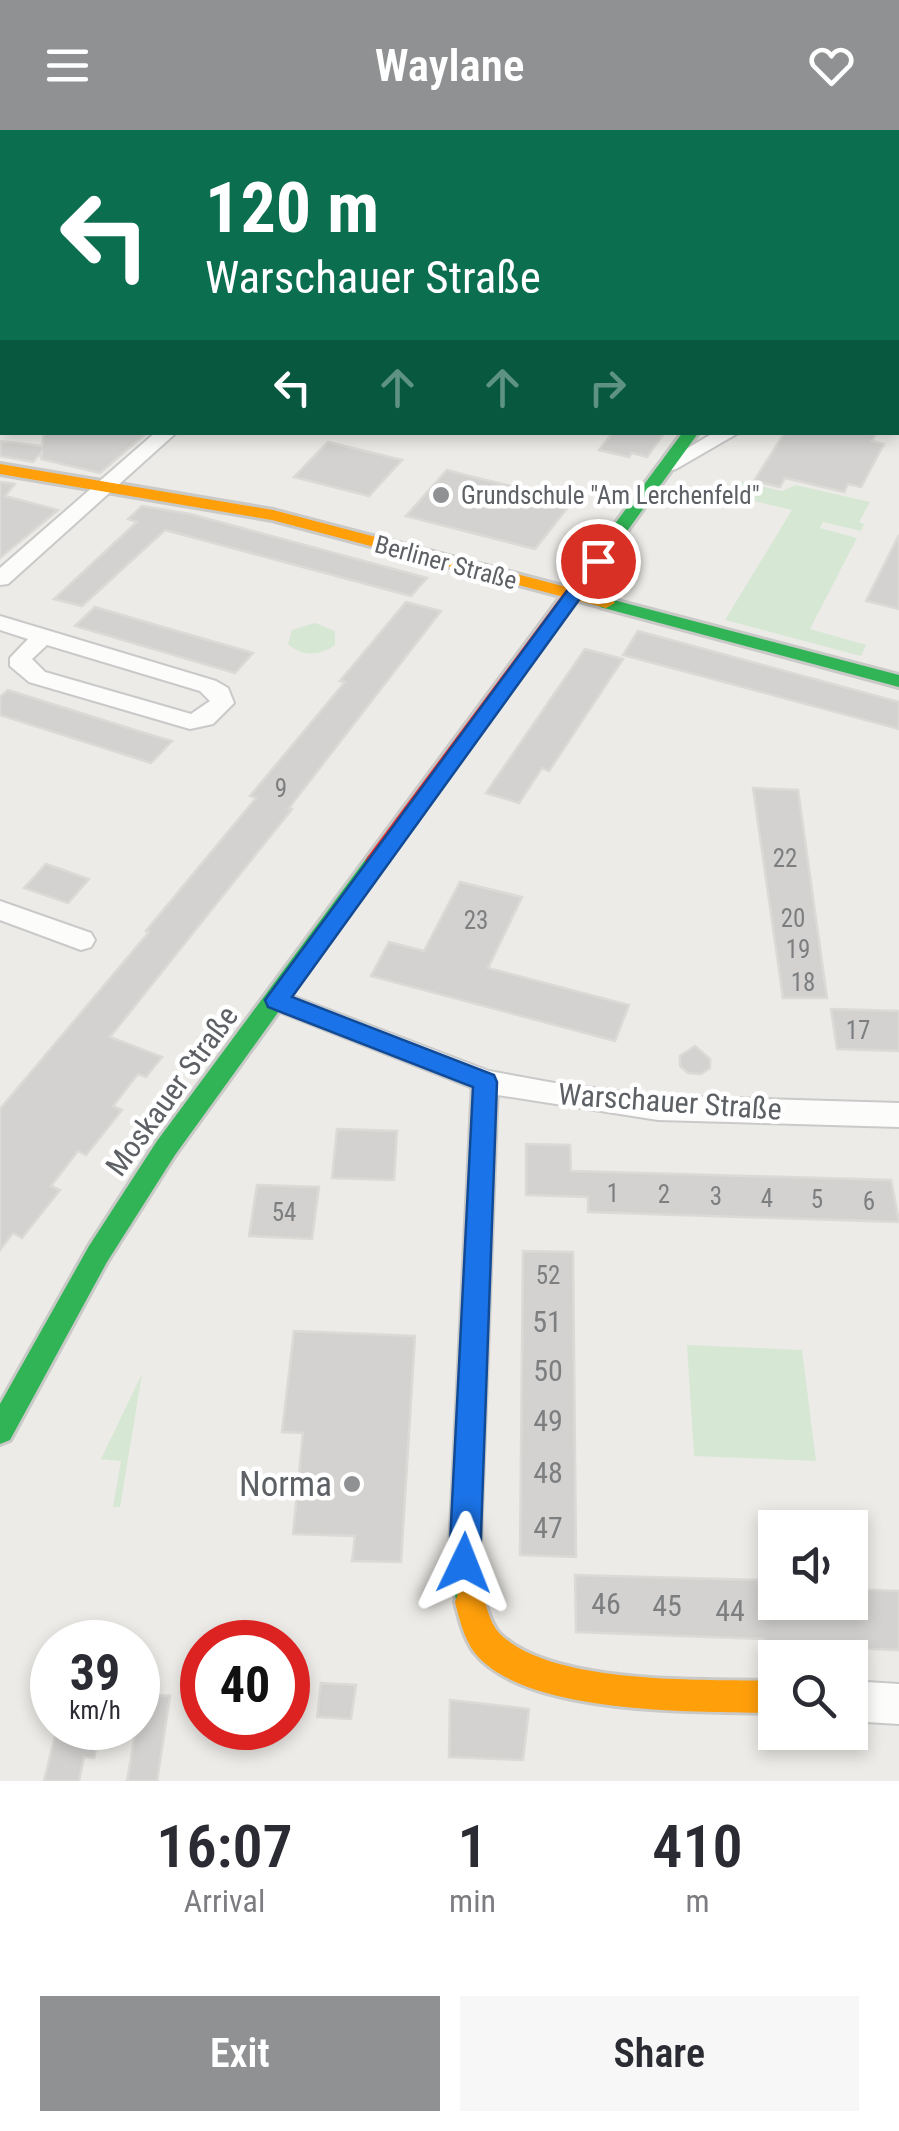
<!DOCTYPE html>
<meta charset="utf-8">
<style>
:root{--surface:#fff;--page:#f7f7f7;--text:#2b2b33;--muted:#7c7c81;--accent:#8f9192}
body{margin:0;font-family:"Roboto Condensed",sans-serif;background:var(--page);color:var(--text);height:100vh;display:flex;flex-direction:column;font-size:38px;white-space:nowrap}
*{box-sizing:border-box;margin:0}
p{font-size:32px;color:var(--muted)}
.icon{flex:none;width:55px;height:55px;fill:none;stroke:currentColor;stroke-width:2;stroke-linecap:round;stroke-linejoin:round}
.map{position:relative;height:1651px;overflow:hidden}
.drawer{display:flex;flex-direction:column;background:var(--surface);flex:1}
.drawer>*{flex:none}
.top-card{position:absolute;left:0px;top:0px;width:900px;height:305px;box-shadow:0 5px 15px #0003;background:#0b6e4f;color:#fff;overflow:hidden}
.tools{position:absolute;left:758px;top:1380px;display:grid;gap:20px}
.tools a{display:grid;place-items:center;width:110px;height:110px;border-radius:0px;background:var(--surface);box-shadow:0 5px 15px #0003;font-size:50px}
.speed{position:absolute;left:30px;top:1490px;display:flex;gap:20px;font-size:50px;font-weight:700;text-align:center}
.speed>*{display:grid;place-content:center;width:130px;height:130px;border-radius:50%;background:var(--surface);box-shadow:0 5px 15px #0003;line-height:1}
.speed small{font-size:25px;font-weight:400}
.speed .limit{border:15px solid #d22;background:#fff;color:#111}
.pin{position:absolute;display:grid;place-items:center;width:85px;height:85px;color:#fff;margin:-42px;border:5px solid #fff;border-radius:50%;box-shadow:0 2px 10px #0007}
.me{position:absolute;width:110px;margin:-55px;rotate:2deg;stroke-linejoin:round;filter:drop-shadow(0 0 8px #0008)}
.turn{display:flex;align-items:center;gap:35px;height:210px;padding:0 40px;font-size:45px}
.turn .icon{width:130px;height:130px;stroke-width:2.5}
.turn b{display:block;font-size:70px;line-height:85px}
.lanes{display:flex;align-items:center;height:95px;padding:0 40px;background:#0003;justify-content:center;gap:50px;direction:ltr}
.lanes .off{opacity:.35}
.eta{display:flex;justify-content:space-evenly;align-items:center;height:170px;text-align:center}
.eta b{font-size:60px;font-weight:600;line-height:70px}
.action{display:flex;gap:20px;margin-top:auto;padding:20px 40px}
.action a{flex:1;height:115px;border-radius:0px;background:var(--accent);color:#fff;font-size:40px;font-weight:600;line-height:115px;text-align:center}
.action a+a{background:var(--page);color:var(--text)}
header{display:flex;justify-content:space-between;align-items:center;height:130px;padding:0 40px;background:var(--accent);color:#fff;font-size:45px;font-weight:600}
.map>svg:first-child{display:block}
.green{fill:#d6e7d4}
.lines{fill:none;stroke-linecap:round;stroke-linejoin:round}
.stream{stroke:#c0ddf2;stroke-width:5}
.building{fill:#d3d2d0;stroke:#dbdad6;stroke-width:2.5}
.street-casing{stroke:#c9c9c9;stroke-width:4}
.fast-casing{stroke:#c9c9c8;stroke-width:6}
.slow-casing{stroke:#c9c9c8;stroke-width:6}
.jam-casing{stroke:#c9c9c8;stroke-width:6}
.street{fill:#fcfcfb;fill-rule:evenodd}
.fast{fill:#30b455;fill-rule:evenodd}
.slow{fill:#ff9f0a;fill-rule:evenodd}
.jam{fill:#e5322d;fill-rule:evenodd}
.route{fill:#1a73e8;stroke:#114b97;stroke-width:2.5}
.poi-dot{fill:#8f9192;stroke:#fff;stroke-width:4}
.labels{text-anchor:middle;stroke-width:9;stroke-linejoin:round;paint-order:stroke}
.far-poi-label{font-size:25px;fill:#5d6064;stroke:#fff;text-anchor:start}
.far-street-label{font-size:25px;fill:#5d6064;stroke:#fff}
.number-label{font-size:25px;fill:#7c7e80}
.street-label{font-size:30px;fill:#5d6064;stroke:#fff}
.near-number-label{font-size:30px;fill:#7c7e80}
.near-poi-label{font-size:35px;fill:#5d6064;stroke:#fff;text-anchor:end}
</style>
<header><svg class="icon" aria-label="menu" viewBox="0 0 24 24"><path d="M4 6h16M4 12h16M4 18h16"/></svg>Waylane<svg class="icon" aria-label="heart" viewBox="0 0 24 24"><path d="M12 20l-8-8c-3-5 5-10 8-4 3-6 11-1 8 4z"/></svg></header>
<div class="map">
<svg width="899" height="1651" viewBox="0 0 899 1651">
<rect width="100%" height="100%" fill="#ecebe7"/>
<!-- green -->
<g class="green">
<polygon points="112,0 643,0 107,2"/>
<polygon points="741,352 782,361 796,355 870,372 859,392 864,394 861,401 823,392 820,398 857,408 810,499 866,515 861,526 725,490 792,380 733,366"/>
<path d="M315,493L335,501V515C320,526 302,527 288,514L292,500Z"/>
<polygon points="687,1215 802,1220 816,1331 694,1326"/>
<polygon points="142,1244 120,1377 113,1377 121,1331 101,1329"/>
</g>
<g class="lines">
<!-- stream -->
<polyline class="stream" points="92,2 96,0"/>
</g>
<!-- building -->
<g class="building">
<polygon points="44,302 148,302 100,343 41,329 42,322 33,332 0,326 0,311 42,316"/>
<polygon points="613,302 665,302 647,327 632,323 629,327 599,320"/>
<polygon points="785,302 877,302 872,311 884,314 861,357 848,354 844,362 785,348 780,357 754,351"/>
<polygon points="328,312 402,330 369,366 294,347"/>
<polygon points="447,340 469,346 573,371 535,419 406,386"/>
<polygon points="0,352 15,354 5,366 58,380 0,428"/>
<polygon points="142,376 190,384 427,448 411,466 165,400 82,476 54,469 137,392 128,389"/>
<polygon points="899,405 899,479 866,471"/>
<polygon points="406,472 441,481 289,678 292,679 110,907 162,927 146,947 138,944 113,976 122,980 86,1025 78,1021 51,1056 60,1060 22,1108 13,1103 0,1120 0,979 149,802 146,801 256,668 250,666 345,552 340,551"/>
<polygon points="95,477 156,495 253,523 235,543 75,496"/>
<polygon points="638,501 899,572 899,599 623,525"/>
<polygon points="585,519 623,529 549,641 542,638 519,673 486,663"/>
<polygon points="8,560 138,601 172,611 151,633 0,585 0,567"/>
<polygon points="753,658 798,660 827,868 783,868"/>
<polygon points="46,734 89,749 68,773 24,758"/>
<polygon points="460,752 522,767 488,838 629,875 615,911 371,846 389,812 424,821"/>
<polygon points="831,879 899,881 899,921 837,919"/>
<polygon points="695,916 710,929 710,938 701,944 688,943 680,936 680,926"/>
<polygon points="337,999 397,1001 394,1050 332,1048"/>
<polygon points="526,1014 570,1015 571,1041 891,1050 899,1092 588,1082 588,1067 526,1065"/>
<polygon points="257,1055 319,1057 312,1109 249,1106"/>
<polygon points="523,1121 573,1122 576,1427 520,1425"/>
<polygon points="294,1201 415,1206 401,1432 352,1431 355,1406 293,1404 303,1303 282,1302"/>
<polygon points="575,1445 758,1450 758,1455 775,1456 775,1472 850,1472 850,1459 899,1461 899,1520 764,1515 763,1509 576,1502"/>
<polygon points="321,1553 356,1555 351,1589 317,1587"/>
<polygon points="142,1564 170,1566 157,1651 127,1651"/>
<polygon points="450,1570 529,1579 523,1630 449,1627"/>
<polygon points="57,1598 101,1598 94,1628 84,1627 79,1651 44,1651"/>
</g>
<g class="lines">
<defs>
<g id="street">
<polygon points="748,0 764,0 765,2 749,2"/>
<polygon points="850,0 866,0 867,2 851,2"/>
<rect x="898" y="4" width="1" height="8"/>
<polygon points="898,24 899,25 899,38 898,37"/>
<rect x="898" y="100" width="1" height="11"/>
<rect x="898" y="121" width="1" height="10"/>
<rect x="898" y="218" width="1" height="10"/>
<rect x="0" y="219" width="2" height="10"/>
<polygon points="156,302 177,302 8,454 0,455 0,438"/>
<polygon points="715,302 740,302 676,339 669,341 659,335"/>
<path d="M0,486L216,551L228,558L234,573L213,594L190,599L29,552L10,536V528L28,509L0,500ZM47,515L200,561L210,571L191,584L45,542L32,529Z"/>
<polygon points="0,771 91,803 95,810 91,817 81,820 0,790"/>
<polygon points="277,860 489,941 560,954 658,966 899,973 899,997 658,990 485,963 267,877 263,870 267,863"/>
<polygon points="850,1551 899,1554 899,1594 850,1591"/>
</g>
<g id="fast">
<polygon points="683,302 699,302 609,426 597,426 597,418"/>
<polygon points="606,468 899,545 899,557 600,477 597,473"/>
<polygon points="376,724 387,731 384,736 175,1025 107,1132 10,1310 0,1314 0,1274 89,1116 157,1011 368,726"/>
<polygon points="485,943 494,945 497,952 479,1439 485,1472 481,1483 470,1487 459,1483 449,1439 473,952 476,945"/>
</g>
<g id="slow">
<polygon points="0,334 273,380 612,469 615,473 606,478 272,390 0,344"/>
<path d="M470,1457L481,1461C487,1475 489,1492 499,1503C551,1556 704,1549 775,1551V1583C700,1581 524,1586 474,1522C464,1508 459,1488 455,1472L459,1461Z"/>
</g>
<polygon id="jam" points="603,417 612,422 384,736 368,736 365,731 368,726 597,418"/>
</defs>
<!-- street casing -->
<use href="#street" class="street-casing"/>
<!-- fast casing -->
<use href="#fast" class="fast-casing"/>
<!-- slow casing -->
<use href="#slow" class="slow-casing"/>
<!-- jam casing -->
<use href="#jam" class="jam-casing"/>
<!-- street -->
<use href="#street" class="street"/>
<!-- fast -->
<use href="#fast" class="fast"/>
<!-- slow -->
<use href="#slow" class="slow"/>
<!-- jam -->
<use href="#jam" class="jam"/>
</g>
<!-- route -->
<polygon class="route" points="598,425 607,431 292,867 494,945 497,952 480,1433 475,1443 464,1448 453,1443 449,1433 473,957 268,877 265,870 592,427"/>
<!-- markers -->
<g class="poi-dot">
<circle cx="441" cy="365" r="10"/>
<circle cx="352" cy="1354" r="10"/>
</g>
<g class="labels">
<!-- far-poi labels -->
<g class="far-poi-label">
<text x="461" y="374">Grundschule "Am Lerchenfeld"</text>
</g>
<!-- far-street labels -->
<g class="far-street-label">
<text transform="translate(446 432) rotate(15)" y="9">Berliner Straße</text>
</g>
<!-- number labels -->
<g class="number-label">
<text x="281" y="667">9</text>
<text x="785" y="737">22</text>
<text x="793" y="797">20</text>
<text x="476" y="799">23</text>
<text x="798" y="828">19</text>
<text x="803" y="861">18</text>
<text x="858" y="909">17</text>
<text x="613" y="1072">1</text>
<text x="664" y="1073">2</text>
<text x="716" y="1075">3</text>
<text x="767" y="1077">4</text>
<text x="817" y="1078">5</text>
<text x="869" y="1080">6</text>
<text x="284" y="1091">54</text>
<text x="548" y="1154">52</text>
</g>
<!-- street labels -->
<g class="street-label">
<text transform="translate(172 961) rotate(-54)" y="10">Moskauer Straße</text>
<text transform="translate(670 972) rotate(4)" y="10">Warschauer Straße</text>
</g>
<!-- near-number labels -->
<g class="near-number-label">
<text x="547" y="1202">51</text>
<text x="548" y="1251">50</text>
<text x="548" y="1301">49</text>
<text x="548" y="1353">48</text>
<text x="548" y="1408">47</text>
<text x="606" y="1484">46</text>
<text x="667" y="1486">45</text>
<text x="730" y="1491">44</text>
</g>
<!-- near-poi labels -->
<g class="near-poi-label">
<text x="332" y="1366">Norma</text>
</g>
</g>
</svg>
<div class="tools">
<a><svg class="icon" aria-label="sound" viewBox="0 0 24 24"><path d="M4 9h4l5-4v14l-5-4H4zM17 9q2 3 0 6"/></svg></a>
<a><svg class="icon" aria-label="search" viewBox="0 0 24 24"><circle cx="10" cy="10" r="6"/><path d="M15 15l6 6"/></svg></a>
</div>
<div class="speed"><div>39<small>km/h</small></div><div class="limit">40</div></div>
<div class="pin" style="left:598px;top:431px;background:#d93025"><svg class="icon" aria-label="arrive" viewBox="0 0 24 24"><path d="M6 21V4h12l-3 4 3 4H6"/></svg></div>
<svg class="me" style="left:464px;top:1433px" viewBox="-20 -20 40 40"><path d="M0-17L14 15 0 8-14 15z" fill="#1a73e8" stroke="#fff" stroke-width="4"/></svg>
<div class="top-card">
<div class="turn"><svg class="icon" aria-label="left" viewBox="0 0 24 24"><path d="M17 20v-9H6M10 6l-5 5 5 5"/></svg><div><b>120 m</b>Warschauer Straße</div></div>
<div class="lanes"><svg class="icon" aria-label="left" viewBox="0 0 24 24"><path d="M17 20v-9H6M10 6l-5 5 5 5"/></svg><svg class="icon off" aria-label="ahead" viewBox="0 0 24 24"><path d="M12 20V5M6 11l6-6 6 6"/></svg><svg class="icon off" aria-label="ahead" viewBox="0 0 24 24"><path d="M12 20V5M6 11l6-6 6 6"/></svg><svg class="icon off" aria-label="right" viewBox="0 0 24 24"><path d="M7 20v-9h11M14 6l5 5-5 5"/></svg></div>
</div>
</div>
<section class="drawer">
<div class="eta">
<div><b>16:07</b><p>Arrival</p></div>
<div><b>1</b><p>min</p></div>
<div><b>410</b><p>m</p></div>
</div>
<div class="action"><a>Exit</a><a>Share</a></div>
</section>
